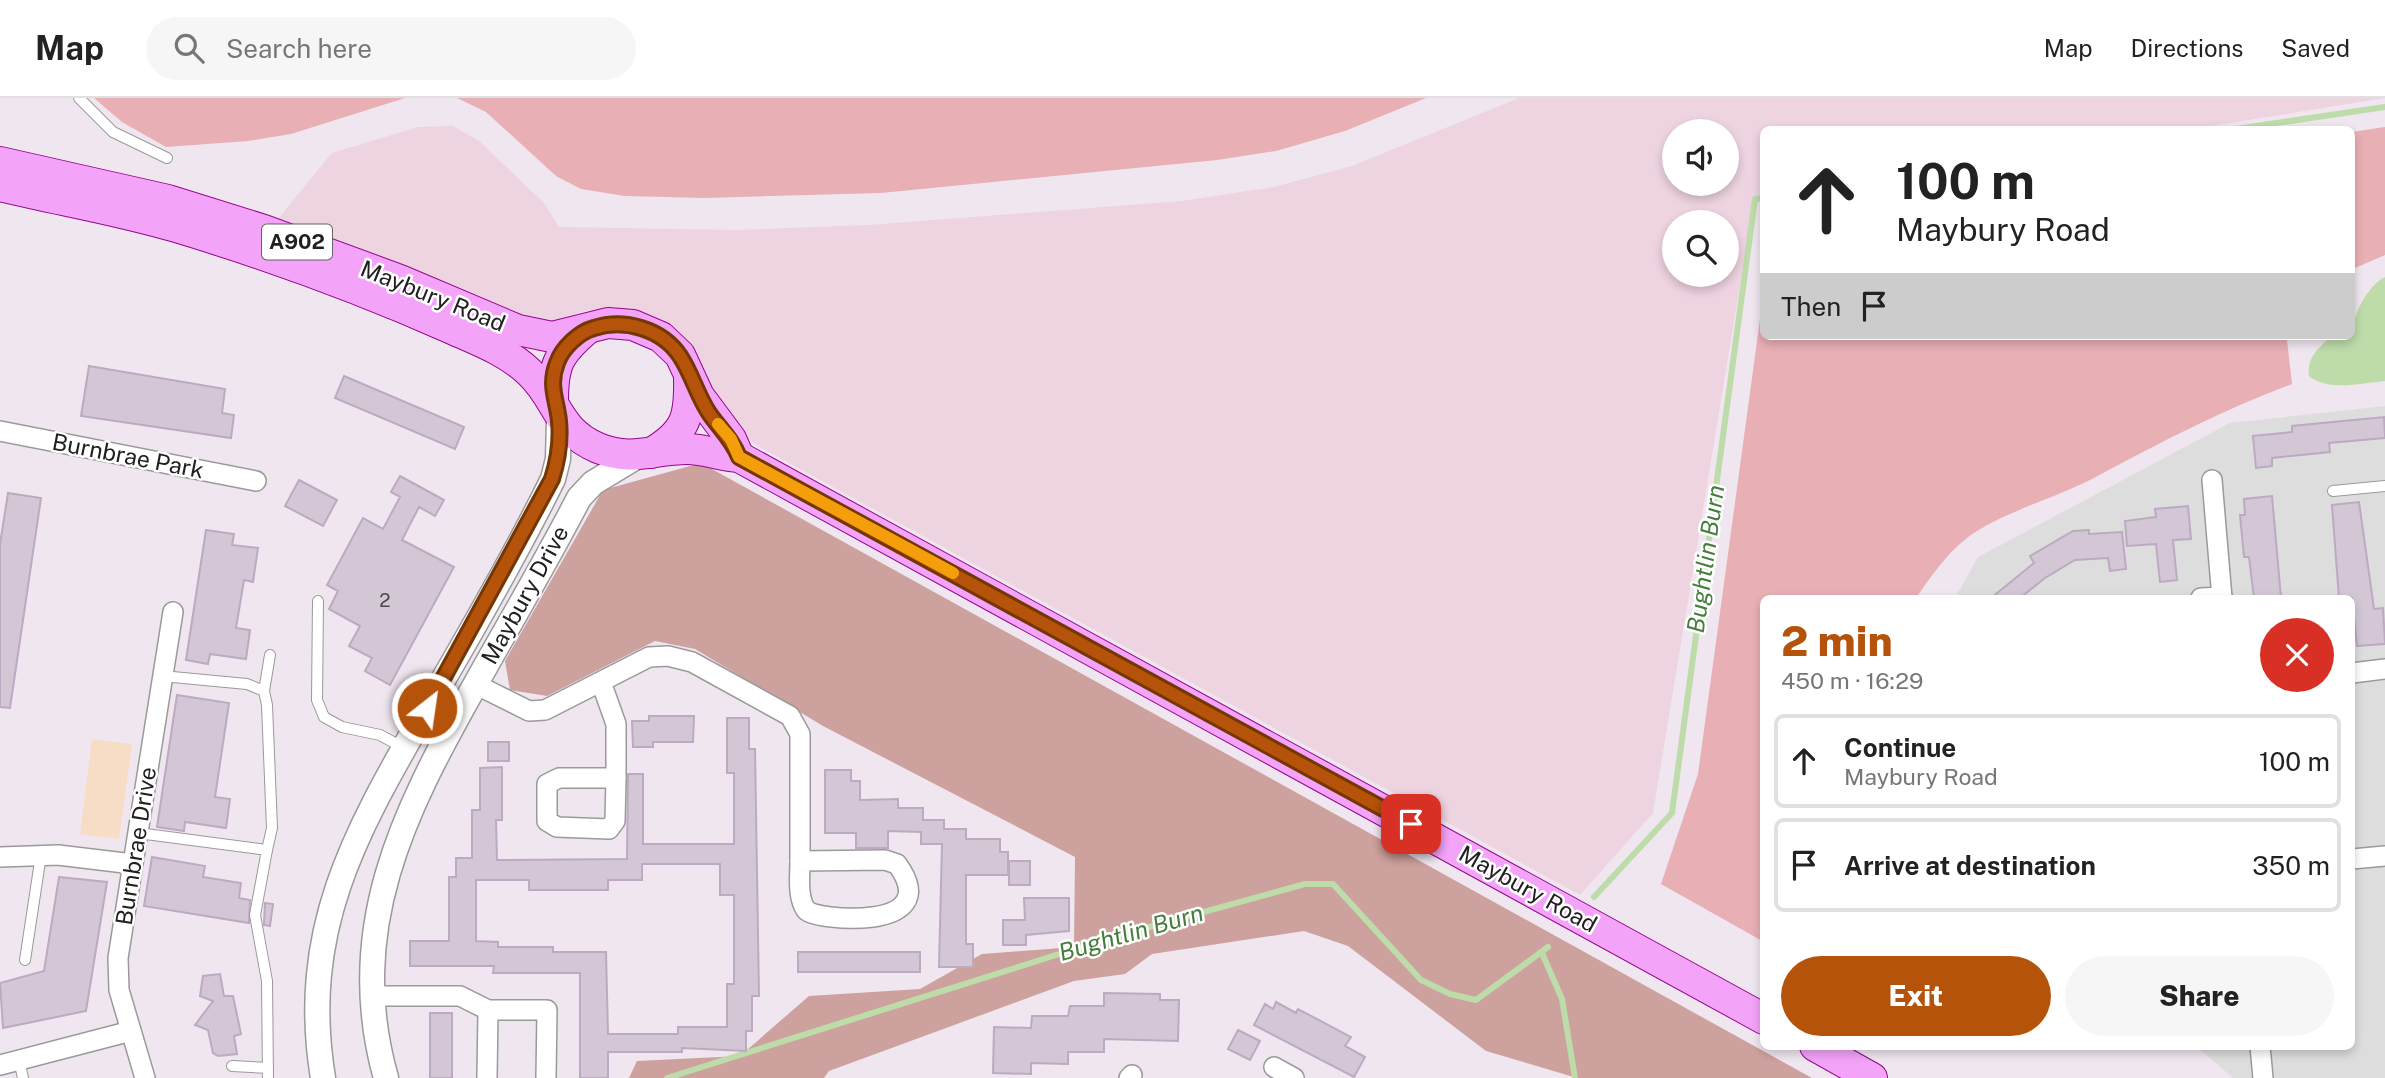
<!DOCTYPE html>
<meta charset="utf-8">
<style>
:root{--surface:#fff;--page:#f6f6f6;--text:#222;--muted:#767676;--line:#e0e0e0;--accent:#b45309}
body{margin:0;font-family:"Public Sans",sans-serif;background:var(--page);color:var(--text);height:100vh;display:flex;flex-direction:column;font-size:26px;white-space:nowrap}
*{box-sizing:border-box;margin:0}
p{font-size:23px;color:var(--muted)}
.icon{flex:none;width:38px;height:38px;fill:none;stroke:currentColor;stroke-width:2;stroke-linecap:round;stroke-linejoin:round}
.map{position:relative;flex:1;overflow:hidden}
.side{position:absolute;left:1760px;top:497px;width:595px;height:455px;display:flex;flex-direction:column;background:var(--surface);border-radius:10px;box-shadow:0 4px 10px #0003}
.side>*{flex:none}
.guide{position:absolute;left:1760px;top:28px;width:595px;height:214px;border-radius:10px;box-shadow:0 4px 10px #0003;background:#fff;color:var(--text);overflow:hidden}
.tools{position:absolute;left:1662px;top:21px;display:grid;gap:14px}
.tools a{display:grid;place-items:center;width:77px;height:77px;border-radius:50%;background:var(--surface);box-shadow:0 4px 10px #0003;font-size:35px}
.pin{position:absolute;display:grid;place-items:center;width:60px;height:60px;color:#fff;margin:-30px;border-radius:14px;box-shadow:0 4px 10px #0006}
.me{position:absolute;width:77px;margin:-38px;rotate:30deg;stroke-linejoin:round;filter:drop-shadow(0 0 5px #0008)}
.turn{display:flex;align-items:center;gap:24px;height:147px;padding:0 21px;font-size:32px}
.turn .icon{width:91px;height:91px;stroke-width:2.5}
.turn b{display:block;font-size:49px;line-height:60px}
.then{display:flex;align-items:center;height:66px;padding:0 21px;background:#0003;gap:14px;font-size:26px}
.round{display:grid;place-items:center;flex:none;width:74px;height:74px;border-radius:37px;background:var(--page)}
.headline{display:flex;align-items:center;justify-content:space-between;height:119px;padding:0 21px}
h1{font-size:42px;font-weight:800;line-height:52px;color:var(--accent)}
.action{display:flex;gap:14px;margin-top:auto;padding:14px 21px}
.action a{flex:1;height:80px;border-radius:42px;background:var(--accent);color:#fff;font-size:28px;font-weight:800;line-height:80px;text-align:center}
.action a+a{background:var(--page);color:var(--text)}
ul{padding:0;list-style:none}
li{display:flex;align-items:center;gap:21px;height:94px;margin:0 14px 10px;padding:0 7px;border:4px solid var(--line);border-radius:10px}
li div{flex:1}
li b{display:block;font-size:26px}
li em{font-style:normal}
header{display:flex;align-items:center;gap:42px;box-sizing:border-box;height:98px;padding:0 35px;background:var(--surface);border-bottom:2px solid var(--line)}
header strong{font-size:33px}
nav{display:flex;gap:38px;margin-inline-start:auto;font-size:24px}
.search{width:490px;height:63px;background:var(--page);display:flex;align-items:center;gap:18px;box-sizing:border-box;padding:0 24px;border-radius:38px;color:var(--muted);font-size:26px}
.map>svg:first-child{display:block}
.residential{fill:#ddddde}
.farmland{fill:#eed3e1;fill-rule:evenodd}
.grass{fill:#e8afb5}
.forest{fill:#cda19d}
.park{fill:#f7dcc6}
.water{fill:#bddca9}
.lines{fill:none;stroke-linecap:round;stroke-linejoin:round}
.stream{stroke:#bddca9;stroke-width:6}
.building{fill:#d3c7d6;stroke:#bda9c1;stroke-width:2;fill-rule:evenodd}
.service-casing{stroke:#9a9a9a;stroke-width:12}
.minor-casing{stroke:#9a9a9a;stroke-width:22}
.tertiary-casing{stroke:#9a9a9a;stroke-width:27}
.primary-casing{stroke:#95068f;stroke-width:32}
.service{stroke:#fff;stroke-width:10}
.minor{stroke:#fff;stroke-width:19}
.tertiary{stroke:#fff;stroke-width:24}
.primary{stroke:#f3a3f8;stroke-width:30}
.route-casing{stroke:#753606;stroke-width:18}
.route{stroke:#b45309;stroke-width:12}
.slow{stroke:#f59e0b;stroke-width:12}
.labels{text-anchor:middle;stroke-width:5;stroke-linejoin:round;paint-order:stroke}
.number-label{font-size:19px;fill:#4d4a4e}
.shield{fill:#fff;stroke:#636363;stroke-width:2}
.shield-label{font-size:21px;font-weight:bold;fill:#202020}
.street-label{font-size:23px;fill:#202020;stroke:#fff}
.water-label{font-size:24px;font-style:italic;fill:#457e3c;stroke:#fff}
</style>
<header>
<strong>Map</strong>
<div class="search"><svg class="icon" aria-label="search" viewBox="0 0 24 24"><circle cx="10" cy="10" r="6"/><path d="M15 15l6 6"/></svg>Search here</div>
<nav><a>Map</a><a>Directions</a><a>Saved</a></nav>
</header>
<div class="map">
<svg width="2385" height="980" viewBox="0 0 2385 980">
<rect width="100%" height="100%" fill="#f0e6ef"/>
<!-- residential -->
<polygon class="residential" points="2385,308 2385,980 2233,980 2197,949 2352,948 2352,500 1955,500 1978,459 2230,325"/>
<!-- farmland -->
<path class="farmland" d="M1519,0H2385L2193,31L1764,32V100L1754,102L1653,715L1580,797L758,348L734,331L622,211L585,213L545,226L272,128L332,55L418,29L453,28L479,43L544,105L559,129L737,132L869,127L1182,103L1274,89L1352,68ZM1675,33H1727V86H1675ZM1675,124H1727V177H1675Z"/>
<!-- grass -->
<g class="grass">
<polygon points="94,0 405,0 291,36 248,43 166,49 122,24"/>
<polygon points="457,0 1426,0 1345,33 1276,53 1217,62 881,95 704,100 625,98 581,91 556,78 486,14"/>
<polygon points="2385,29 2385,157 2355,170 2352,175 2352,34"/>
<path d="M1764,192V238H2292L2287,242L2292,286C2225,311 2165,342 2103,375C2063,398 2016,409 1977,433C1950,450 1933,476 1916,500H1764V844L1661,786L1698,676Z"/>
</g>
<!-- forest -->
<polygon class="forest" points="701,365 1812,980 1577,980 1486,953 1348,848 1304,833 1152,856 1125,876 1074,883 829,973 824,980 629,980 637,963 740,958 809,898 920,891 982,856 1074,849 1075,759 823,628 695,551 655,543 547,598 510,592 505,563 603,392"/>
<!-- park -->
<polygon class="park" points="92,641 132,646 119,741 80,736"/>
<!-- water -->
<path class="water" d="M2385,179V283C2363,285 2328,294 2309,278C2307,259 2318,250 2332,238H2352C2352,218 2367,188 2385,179Z"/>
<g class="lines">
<!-- stream -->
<g class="stream">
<polyline points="2229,32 2385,9"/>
<polyline points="1594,799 1672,715 1755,101 1764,100"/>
<polyline points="1542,855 1562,901 1575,980"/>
<polyline points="667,980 1113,839 1305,786 1333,786 1421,882 1450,896 1476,902 1548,849"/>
</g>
</g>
<!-- building -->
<g class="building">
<polygon points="89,268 225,291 222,315 234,317 231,340 81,318"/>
<polygon points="344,278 464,329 455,351 335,300"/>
<polygon points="2384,319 2385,340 2329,345 2330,354 2272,360 2272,368 2256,370 2253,338 2292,334 2292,328"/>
<polygon points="400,378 444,402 435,418 419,409 402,442 454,469 390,587 365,573 372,560 349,548 360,528 329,511 338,493 327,487 363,420 383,431 400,399 391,394"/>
<polygon points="299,382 337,402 323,428 285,408"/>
<polygon points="8,395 41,400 10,610 0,609 0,446"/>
<polygon points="2272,398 2281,500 2254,500 2249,459 2244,459 2240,417 2245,417 2244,401"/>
<polygon points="2359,404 2374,511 2383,510 2385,546 2357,548 2352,500 2339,500 2332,407"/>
<polygon points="2188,408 2191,441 2173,442 2177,482 2160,484 2156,446 2127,448 2125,423 2156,419 2155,411"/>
<polygon points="206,432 234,436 232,447 258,450 253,484 244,482 236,530 250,532 246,561 210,556 208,566 186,562"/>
<polygon points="2089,432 2089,436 2122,434 2126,471 2110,473 2108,460 2075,462 2045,480 2020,500 1991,500 2034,465 2030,458 2073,433"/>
<polygon points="177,597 229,605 215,699 230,701 226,730 185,724 184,733 157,729"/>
<polygon points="649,618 694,618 693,644 653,644 653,649 633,649 632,623 649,623"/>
<path d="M727,620H749V651H755L759,898H752V933H746V953L682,950V954H608V980H580V875H493L494,868H410V843H449V779H456V760H472V712H480V670L502,669V722H496L497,762L627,761L628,676H643V746H734V675H727ZM642,766H720V797H734V886H727V929H678V936H608L606,854H553V849H498V844L476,843V782H529V792H608V782H642Z"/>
<rect x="488" y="644" width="21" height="19"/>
<polygon points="825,672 851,672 851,683 860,683 860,702 898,701 898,710 923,710 923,722 944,722 944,731 966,731 966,741 1000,741 1000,754 1008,754 1008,777 966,777 966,846 973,846 973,869 939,869 942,746 921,746 921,734 888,733 888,750 856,750 856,735 825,735"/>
<polygon points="152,759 205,768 203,779 241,785 239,800 250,802 249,825 144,808"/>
<rect x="1009" y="763" width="21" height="24"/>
<polygon points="59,779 107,784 86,913 3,930 0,885 44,873"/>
<polygon points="1024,800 1069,800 1069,833 1026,837 1026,847 1003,847 1003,822 1025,822"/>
<polygon points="265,805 273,806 270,828 264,827"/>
<rect x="798" y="854" width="122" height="20"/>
<polygon points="220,876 224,898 233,898 241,936 234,938 237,956 218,958 213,955 208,932 195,927 213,903 200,898 203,878"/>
<polygon points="1104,895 1160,896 1160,902 1179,902 1178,943 1104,941 1104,954 1068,954 1068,966 1031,965 1031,976 993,975 994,929 1031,930 1032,918 1068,918 1070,908 1104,908"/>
<polygon points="1276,904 1296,915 1298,911 1351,939 1345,948 1365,959 1354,979 1254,927 1265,906 1273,911"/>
<rect x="430" y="915" width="22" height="65"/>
<polygon points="1238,932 1260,943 1250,962 1228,951"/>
</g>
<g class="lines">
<defs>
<g id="service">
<polyline points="79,0 113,34 167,60"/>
<polyline points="2333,393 2385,388"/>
<polyline points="318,503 317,602 324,619 342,629 380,637 404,650"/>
<polyline points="162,578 247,586 264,593 267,607 272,730 267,752"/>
<polyline points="264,593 270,557"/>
<polyline points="138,735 267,752 255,817 267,883 268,980"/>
<polyline points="25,862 41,757"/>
<polyline points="19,962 23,980"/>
<polyline points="232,968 268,970"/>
</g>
<g id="minor">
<polyline points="0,333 256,383"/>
<polyline points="2212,382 2222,500"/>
<polyline points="2201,500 2222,499"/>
<polyline points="2352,575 2385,571"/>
<polyline points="601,584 616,626 616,680"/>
<polyline points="475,586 529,613 545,612 649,559 668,558 692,564 790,618 800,636 800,763"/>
<polygon points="559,680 616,680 615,723 609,731 557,729 547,723 547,686"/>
<polyline points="0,759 58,757 133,766"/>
<polyline points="2352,761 2385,758"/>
<path d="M885,762L897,766C948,836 812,822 806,812C797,799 800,778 800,763Z"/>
<polyline points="374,898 460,898 488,912 547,912 546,980"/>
<polyline points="2260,948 2263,980"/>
<polyline points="0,967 131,933"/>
<polyline points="1274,969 1294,980"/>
<polyline points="145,980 119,892 118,860 173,514"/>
<polyline points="487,980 488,912"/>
<polyline points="1129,980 1132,977"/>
</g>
<g id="tertiary">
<path d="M323,980C298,827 359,729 432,601C474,529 516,456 553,381L558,361L559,321"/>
<path d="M386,980C344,832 403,715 474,589C509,526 546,464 579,400L593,385L636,359"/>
</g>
<g id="primary">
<polyline points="0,64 168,102 264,132 400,182 518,232 552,239 608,225 633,227 661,239 680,257 699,298 731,341 739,359"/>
<path d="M0,88C58,102 119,112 176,129C269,157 362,191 450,230C477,242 507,253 529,274C559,302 556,332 598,350C632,364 653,351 687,351C705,351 721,358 739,359L1764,921"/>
<path d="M553,303C553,267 558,256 586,232"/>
<path d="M651,355C687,334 690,318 689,279"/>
<polyline points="1815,948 1872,980"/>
</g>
</defs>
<!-- service casing -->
<use href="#service" class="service-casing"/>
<!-- minor casing -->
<use href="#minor" class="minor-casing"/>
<!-- tertiary casing -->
<use href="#tertiary" class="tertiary-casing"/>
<!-- primary casing -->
<use href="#primary" class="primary-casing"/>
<!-- service -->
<use href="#service" class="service"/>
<!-- minor -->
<use href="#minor" class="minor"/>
<!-- tertiary -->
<use href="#tertiary" class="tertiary"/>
<!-- primary -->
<use href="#primary" class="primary"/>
</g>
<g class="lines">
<defs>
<path id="route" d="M427,610L552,381C558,362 561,343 559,323C557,302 548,288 557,265C562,250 579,234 594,230C624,220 662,231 680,258C692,276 697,297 709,315C720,331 732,341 739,359L1411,726"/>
</defs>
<!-- route casing -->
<use href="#route" class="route-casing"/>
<!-- route -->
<use href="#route" class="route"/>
<!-- slow -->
<polyline class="slow" points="718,326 731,341 739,359 953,475"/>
</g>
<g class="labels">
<!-- number labels -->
<g class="number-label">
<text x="385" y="509">2</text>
</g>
<!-- shield labels -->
<rect class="shield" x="262" y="126.5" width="70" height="35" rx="5"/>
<g class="shield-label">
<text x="297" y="151">A902</text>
</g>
<!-- street labels -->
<g class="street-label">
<text transform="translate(433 198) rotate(22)" y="8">Maybury Road</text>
<text transform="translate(128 358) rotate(11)" y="8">Burnbrae Park</text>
<text transform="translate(525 497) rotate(-61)" y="8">Maybury Drive</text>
<text transform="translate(136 748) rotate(-81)" y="8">Burnbrae Drive</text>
<text transform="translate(1528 791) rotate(29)" y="8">Maybury Road</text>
</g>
<!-- water labels -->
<g class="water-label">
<text transform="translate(1706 461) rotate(-82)" y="8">Bughtlin Burn</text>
<text transform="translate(1131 835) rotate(-16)" y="8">Bughtlin Burn</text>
</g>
</g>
</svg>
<div class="tools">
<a><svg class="icon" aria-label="sound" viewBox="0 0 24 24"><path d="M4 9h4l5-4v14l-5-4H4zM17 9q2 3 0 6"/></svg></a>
<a><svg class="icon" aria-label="search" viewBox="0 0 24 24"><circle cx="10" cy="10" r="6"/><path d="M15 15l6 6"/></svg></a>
</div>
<div class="pin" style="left:1411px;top:726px;background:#d93025"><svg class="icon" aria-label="arrive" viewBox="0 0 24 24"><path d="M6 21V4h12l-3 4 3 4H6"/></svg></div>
<svg class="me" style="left:427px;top:610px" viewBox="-20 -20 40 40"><circle r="17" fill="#b45309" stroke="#fff" stroke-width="3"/><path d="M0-11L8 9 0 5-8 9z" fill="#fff"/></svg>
<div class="guide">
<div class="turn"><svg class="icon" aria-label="ahead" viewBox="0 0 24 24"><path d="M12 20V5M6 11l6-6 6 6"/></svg><div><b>100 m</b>Maybury Road</div></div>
<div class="then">Then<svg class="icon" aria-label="arrive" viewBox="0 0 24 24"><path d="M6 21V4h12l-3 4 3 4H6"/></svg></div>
</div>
<section class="side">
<div class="headline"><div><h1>2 min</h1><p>450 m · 16:29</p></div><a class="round" style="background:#d93025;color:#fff"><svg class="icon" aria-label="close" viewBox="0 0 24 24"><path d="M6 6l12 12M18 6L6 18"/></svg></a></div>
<ul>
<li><svg class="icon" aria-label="ahead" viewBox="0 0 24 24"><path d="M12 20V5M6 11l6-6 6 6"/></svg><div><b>Continue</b><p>Maybury Road</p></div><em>100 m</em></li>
<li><svg class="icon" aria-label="arrive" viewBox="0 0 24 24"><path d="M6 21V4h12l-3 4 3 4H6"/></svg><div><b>Arrive at destination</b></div><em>350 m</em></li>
</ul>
<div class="action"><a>Exit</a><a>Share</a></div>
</section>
</div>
